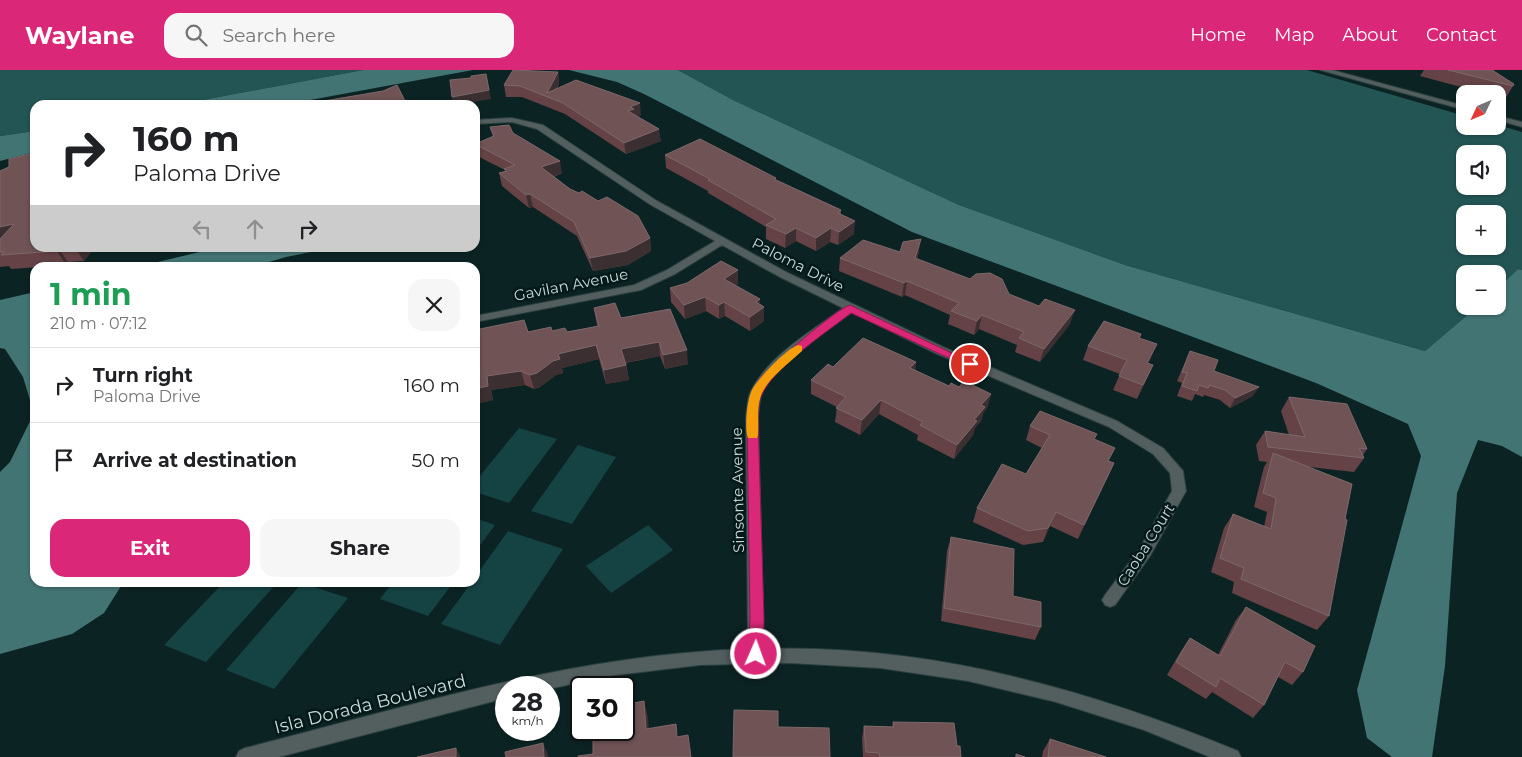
<!DOCTYPE html>
<meta charset="utf-8">
<style>
:root{--surface:#fff;--page:#f6f6f6;--text:#202124;--muted:#757577;--line:#e0e0e0;--accent:#db2777}
body{margin:0;font-family:Montserrat,sans-serif;background:var(--page);color:var(--text);height:100vh;display:flex;flex-direction:column;font-size:19px;white-space:nowrap}
*{box-sizing:border-box;margin:0}
p{font-size:16px;color:var(--muted)}
.icon{flex:none;width:28px;height:28px;fill:none;stroke:currentColor;stroke-width:2;stroke-linecap:round;stroke-linejoin:round}
.map{position:relative;flex:1;overflow:hidden}
.details{position:absolute;left:30px;top:192px;width:450px;height:325px;display:flex;flex-direction:column;background:var(--surface);border-radius:15px;box-shadow:0 1px 4px #0004}
.details>*{flex:none}
.guide{position:absolute;left:30px;top:30px;width:450px;height:152px;border-radius:15px;box-shadow:0 1px 4px #0004;background:#fff;color:var(--text);overflow:hidden}
.needle{width:32px;rotate:226deg}
.fabs{position:absolute;left:1456px;top:15px;display:grid;gap:10px}
.fabs a{display:grid;place-items:center;width:50px;height:50px;border-radius:10px;background:var(--surface);box-shadow:0 1px 4px #0004;font-size:25px}
.speed{position:absolute;left:495px;top:606px;display:flex;gap:10px;font-size:25px;font-weight:700;text-align:center}
.speed>*{display:grid;place-content:center;width:65px;height:65px;border-radius:50%;background:var(--surface);box-shadow:0 1px 4px #0004;line-height:1}
.speed small{font-size:12px;font-weight:400}
.speed .limit{border:2px solid #111;border-radius:8px;background:#fff;color:#111}
.pin{position:absolute;display:grid;place-items:center;width:42px;height:42px;color:#fff;margin:-21px;border:2px solid #fff;border-radius:50%;box-shadow:0 1px 5px #0007}
.me{position:absolute;width:55px;margin:-28px;rotate:2deg;stroke-linejoin:round;filter:drop-shadow(0 0 4px #0008)}
.turn{display:flex;align-items:center;gap:18px;height:105px;padding:0 20px;font-size:22px}
.turn .icon{width:65px;height:65px;stroke-width:2.5}
.turn b{display:block;font-size:35px;line-height:42px}
.lanes{display:flex;align-items:center;height:48px;padding:0 20px;background:#0003;justify-content:center;gap:25px;direction:ltr}
.lanes .off{opacity:.35}
.round{display:grid;place-items:center;flex:none;width:52px;height:52px;border-radius:15px;background:var(--page)}
.head{display:flex;align-items:center;justify-content:space-between;height:85px;padding:0 20px}
h1{font-size:30px;font-weight:700;line-height:38px;color:#1e9e55}
.primary-button{display:flex;gap:10px;margin-top:auto;padding:10px 20px}
.primary-button a{flex:1;height:58px;border-radius:15px;background:var(--accent);color:#fff;font-size:20px;font-weight:700;line-height:58px;text-align:center}
.primary-button a+a{background:var(--page);color:var(--text)}
ul{padding:0;list-style:none}
li{display:flex;align-items:center;gap:15px;height:75px;padding:0 20px;border-top:1px solid var(--line)}
li div{flex:1}
li b{display:block;font-size:19px}
li em{font-style:normal}
header{display:flex;align-items:center;gap:30px;box-sizing:border-box;height:70px;padding:0 25px;background:var(--accent);color:#fff}
header strong{font-size:24px}
nav{display:flex;gap:28px;margin-inline-start:auto;font-size:18px}
.search{width:350px;height:45px;background:var(--page);display:flex;align-items:center;gap:12px;box-sizing:border-box;padding:0 18px;border-radius:15px;color:var(--muted);font-size:19px}
.map>svg:first-child{display:block}
.green{fill:#154243}
.forest{fill:#235555;fill-rule:evenodd}
.water{fill:#437474}
.lines{fill:none;stroke-linecap:round;stroke-linejoin:round}
.street-casing{stroke:#2b4040;stroke-width:2}
.street{fill:#535e5e;fill-rule:evenodd}
.wall{fill:#644245}
.shaded-wall{fill:#3c2f31}
.building{fill:#6f5355;stroke:#7e686a}
.route{fill:#db2777;stroke:#8e194d}
.slow{fill:#f59e0b}
.labels{text-anchor:middle;stroke-width:5;stroke-linejoin:round;paint-order:stroke}
.street-label{font-size:15px;fill:#ccd9d9;stroke:#041a1a}
.near-street-label{font-size:18px;fill:#ccd9d9;stroke:#041a1a}
</style>
<header>
<strong>Waylane</strong>
<div class="search"><svg class="icon" aria-label="search" viewBox="0 0 24 24"><circle cx="10" cy="10" r="6"/><path d="M15 15l6 6"/></svg>Search here</div>
<nav><a>Home</a><a>Map</a><a>About</a><a>Contact</a></nav>
</header>
<div class="map">
<svg width="1522" height="687" viewBox="0 0 1522 687">
<rect width="100%" height="100%" fill="#0c2323"/>
<!-- green -->
<g class="green">
<polygon points="519,358 557,369 509,433 475,422 475,412"/>
<polygon points="578,375 616,387 572,454 531,441"/>
<polygon points="475,448 495,455 475,482"/>
<polygon points="648,455 673,480 611,523 586,496"/>
<polygon points="508,461 563,479 500,575 441,554 471,513 475,512 475,507"/>
<polygon points="224,512 277,513 206,592 164,575"/>
<polygon points="393,512 453,512 453,513 428,546 380,529"/>
<polygon points="302,513 348,528 274,619 226,600"/>
</g>
<!-- forest -->
<g class="forest">
<polygon points="0,0 363,0 176,35 35,35 35,61 0,66"/>
<path d="M678,0H1307L1465,46V56L1498,55L1522,62V200L1518,199L1498,218V204H1465V236H1478L1425,281L1125,195L959,135L733,30ZM1465,84H1498V116H1465ZM1465,144H1498V176H1465Z"/>
</g>
<!-- water -->
<g class="water">
<polygon points="363,0 473,0 283,35 176,35"/>
<polygon points="569,0 678,0 733,30 959,135 1125,195 1425,281 1478,236 1498,236 1498,218 1518,199 1522,200 1522,387 1502,376 1478,370 1457,423 1445,596 1432,687 1392,687 1367,668 1357,620 1421,386 1408,354 1316,313 912,162 644,24 617,12"/>
<polygon points="35,61 35,82 0,91 0,66"/>
<polygon points="216,178 331,178 286,187 252,197 137,197"/>
<polygon points="35,222 35,512 123,513 104,543 72,564 0,584 0,402 10,392 34,343 23,307 5,279 0,278 0,230"/>
</g>
<g class="lines">
<defs>
<g id="street">
<polygon points="1320,0 1332,0 1465,36 1465,40"/>
<polygon points="1498,46 1522,52 1522,57 1498,50"/>
<path d="M512,48L543,55L657,131L786,202L943,277L1117,351L1163,378L1183,401L1186,421L1150,486L1115,535L1110,537L1105,535L1102,530L1105,525L1140,478L1172,421L1170,403L1153,384L1109,357L935,283L852,242C824,263 779,290 763,321C759,329 759,339 758,348L764,579C928,574 1088,619 1238,681L1241,687H1210L1144,660L1056,632L968,611L880,598L790,593L700,595L608,606L549,619L506,618V628L279,687H236L239,681L245,678C411,636 575,584 748,579L746,348C747,339 747,329 751,321C769,285 812,261 843,238L778,206L722,175L675,204L641,220L475,252V246L634,215L667,200L715,171L651,135L537,59L512,52L475,54V50Z"/>
</g>
</defs>
<!-- street casing -->
<use href="#street" class="street-casing"/>
<!-- street -->
<use href="#street" class="street"/>
</g>
<!-- wall -->
<g class="wall">
<polygon points="1424,0 1492,0 1513,16 1505,29 1498,27 1498,24 1487,24 1420,6"/>
<polygon points="558,2 559,13 557,19 641,45 637,46 661,71 626,84 565,44 522,27 506,27 504,15"/>
<polygon points="490,57 513,63 562,103 554,107 570,119 650,168 651,181 628,195 593,201 577,166 533,137 529,138 502,116 499,103 505,101 505,100 479,87 475,74 493,67"/>
<polygon points="34,83 35,85 35,178 94,178 84,191 68,192 66,195 11,199 9,196 0,197 0,101"/>
<polygon points="665,85 776,110 841,140 841,144 854,164 838,175 830,172 816,181 796,171 785,178 766,169 766,157 708,123 708,121 666,98"/>
<polygon points="900,182 919,182 917,189 1009,224 1070,254 1040,292 1015,282 1017,275 979,259 974,265 948,254 950,245 905,225 902,227 839,201 840,188"/>
<polygon points="738,214 735,216 760,229 760,234 764,237 764,251 750,261 725,246 719,249 706,241 685,249 671,232 670,218"/>
<polygon points="594,238 621,248 670,239 688,294 665,299 660,286 626,293 629,310 606,314 599,289 562,298 563,303 556,305 540,317 534,319 525,315 491,320 493,330 475,334 475,260 528,262 552,261 567,262 597,256"/>
<polygon points="1141,264 1140,268 1151,288 1148,293 1153,295 1137,329 1113,320 1120,304 1083,290 1088,276"/>
<polygon points="1190,281 1214,301 1253,326 1230,338 1220,330 1204,325 1203,327 1195,324 1192,331 1177,326 1182,313 1177,311"/>
<polygon points="916,292 915,300 949,316 959,317 991,324 987,338 983,343 981,351 975,358 973,365 954,389 917,370 918,365 879,344 860,365 835,352 837,337 811,324 811,310 833,297"/>
<polygon points="1289,327 1367,379 1363,385 1364,388 1354,402 1309,397 1345,449 1329,546 1317,560 1232,523 1234,512 1211,502 1224,458 1233,444 1264,457 1267,442 1254,437 1264,397 1267,392 1259,391 1256,375 1265,361 1289,365 1281,341"/>
<polygon points="1030,356 1095,369 1109,391 1114,393 1078,469 1050,456 1043,472 1023,475 973,452 977,438 1026,404 1042,378 1026,370"/>
<polygon points="951,467 1013,526 1041,557 1035,570 941,551 947,481"/>
<polygon points="1246,537 1303,602 1292,615 1278,607 1264,635 1253,648 1212,622 1206,629 1167,605 1181,581 1190,568 1218,585 1236,550"/>
<polygon points="893,652 957,676 961,687 863,687 862,668 864,656 892,657"/>
<polygon points="1050,669 1106,687 1042,687 1043,681"/>
</g>
<!-- shaded-wall -->
<g class="shaded-wall">
<polygon points="558,2 559,13 552,28 547,23"/>
<polygon points="486,4 491,29 454,35 452,27"/>
<polygon points="640,33 641,45 634,47 628,41 630,37"/>
<polygon points="659,59 661,71 626,84 624,73"/>
<polygon points="560,91 562,103 544,110 541,97"/>
<polygon points="530,124 533,137 529,138 526,125"/>
<polygon points="855,151 854,164 838,175 839,162"/>
<polygon points="14,154 0,172 0,157"/>
<polygon points="796,158 796,171 785,178 786,164"/>
<polygon points="831,158 830,172 816,181 816,168"/>
<polygon points="650,168 651,181 628,195 593,201 590,188"/>
<polygon points="921,169 919,182 913,202 915,188"/>
<polygon points="75,178 94,178 84,191"/>
<polygon points="123,178 144,178 126,182"/>
<polygon points="59,179 68,192 66,195 57,181"/>
<polygon points="738,200 738,214 724,223 724,209"/>
<polygon points="907,211 905,225 902,227 904,213"/>
<polygon points="705,227 706,241 685,249 684,235"/>
<polygon points="760,229 760,240 764,237 764,251 750,261 750,247 756,232"/>
<polygon points="724,232 725,246 719,249 719,235"/>
<polygon points="1075,240 1070,254 1040,292 1044,279"/>
<polygon points="982,245 979,259 974,265 977,251"/>
<polygon points="659,272 660,286 623,293 621,279"/>
<polygon points="1157,274 1151,288 1141,307 1147,293"/>
<polygon points="596,275 599,289 562,298 563,303 556,305 540,317 534,319 530,305 558,284"/>
<polygon points="687,280 688,294 665,299 663,285"/>
<polygon points="916,292 913,306 910,298"/>
<polygon points="626,295 629,310 606,314 604,300"/>
<polygon points="521,301 525,315 491,320 493,330 475,334 475,319 487,306"/>
<polygon points="1259,317 1253,326 1230,338 1235,328"/>
<polygon points="991,324 987,338 983,343 981,351 975,358 973,365 954,389 957,375 981,335"/>
<polygon points="881,330 879,344 860,365 862,350"/>
<polygon points="1114,393 1108,407 1078,469 1084,455"/>
<polygon points="1056,442 1050,456 1043,472 1048,458"/>
<polygon points="644,631 648,647 650,675 646,659"/>
<polygon points="543,673 549,687 544,687"/>
<polygon points="456,678 461,687 456,687"/>
</g>
<!-- building -->
<g class="building">
<polygon points="513,0 558,2 547,23 576,10 640,33 630,37 634,39 628,41 659,59 624,73 563,33 520,16 504,15"/>
<polygon points="1448,0 1492,0 1514,14 1513,16"/>
<polygon points="486,4 489,20 452,27 450,10 471,8 471,6"/>
<polygon points="397,15 407,35 319,35 318,32 383,21"/>
<polygon points="304,33 305,35 294,35"/>
<polygon points="509,55 513,63 560,91 541,97 570,119 579,123 582,121 598,131 607,127 638,146 650,168 626,181 590,188 574,152 530,124 526,125 499,103 507,101 504,99 515,95 475,74 494,66 490,57"/>
<polygon points="700,69 776,108 774,109 841,140 838,143 855,151 839,162 831,158 816,168 796,158 786,164 766,155 776,149 708,110 710,109 665,85"/>
<polygon points="34,83 33,87 35,86 35,178 74,178 59,179 57,181 1,185 4,182 0,182 0,169 14,154 0,157 0,101 9,97 9,89"/>
<polygon points="921,169 915,188 970,209 976,204 990,203 1002,209 1009,224 1039,236 1045,229 1075,240 1044,279 1019,268 1024,262 982,245 977,251 951,241 959,233 907,211 904,213 840,188 863,170 900,182 903,172"/>
<polygon points="721,191 738,200 724,209 760,229 756,232 764,237 750,247 724,232 719,235 705,227 684,235 670,218 687,213"/>
<polygon points="302,193 302,198 284,198 284,196"/>
<polygon points="384,193 384,198 360,198"/>
<polygon points="615,233 621,248 670,239 687,280 663,285 659,272 621,279 626,295 604,300 596,275 558,284 560,289 553,291 537,303 530,305 521,301 487,306 488,316 475,319 475,260 524,250 528,262 551,257 552,261 565,258 567,262 599,256 594,238"/>
<polygon points="1104,251 1141,264 1139,268 1157,274 1147,293 1153,295 1143,315 1119,306 1127,290 1088,276"/>
<polygon points="863,268 916,292 910,298 949,316 951,313 959,317 964,311 991,324 981,335 985,337 974,350 977,351 957,375 920,355 923,352 881,330 862,350 836,338 846,327 811,310 828,294 833,297"/>
<polygon points="1190,281 1218,290 1214,301 1259,317 1235,328 1225,320 1209,315 1208,318 1199,315 1197,321 1182,316 1187,303 1182,302"/>
<polygon points="1289,327 1347,334 1367,379 1359,378 1364,388 1268,377 1265,361 1305,367"/>
<polygon points="1040,341 1097,364 1094,369 1115,378 1108,391 1114,393 1084,455 1056,442 1048,458 1028,461 977,438 1002,394 1026,404 1050,365 1030,356"/>
<polygon points="1273,383 1352,414 1345,449 1347,450 1329,546 1241,509 1244,498 1220,488 1233,444 1271,459 1276,428 1263,423"/>
<polygon points="951,467 1014,479 1013,526 1041,532 1041,557 944,538"/>
<polygon points="1246,537 1315,576 1303,602 1285,592 1264,635 1220,608 1216,617 1176,592 1190,568 1220,586"/>
<polygon points="644,631 646,659 676,654 677,667 688,665 691,687 578,687 578,686 593,684 593,660 624,660 624,635"/>
<polygon points="734,640 778,641 778,657 829,658 830,687 733,687"/>
<polygon points="893,652 954,653 957,676 960,676 961,687 880,687 879,683 866,682 864,656 894,657"/>
<polygon points="1050,669 1106,687 1048,687"/>
<polygon points="543,673 544,687 506,687 505,682"/>
<polygon points="456,678 456,687 417,687"/>
<polygon points="1016,684 1025,687 1016,687"/>
</g>
<!-- route -->
<path class="route" d="M850,235L975,294L974,296H966L851,243C827,262 769,300 760,329C758,334 759,342 758,348L764,548L763,584L761,589L756,591L750,589L748,584L750,548L747,348C748,333 751,321 760,309C770,296 836,239 850,235Z"/>
<!-- slow -->
<path class="slow" d="M798,275L802,276V281C789,293 771,306 763,321C756,334 759,352 758,365L757,368H748C744,359 747,327 753,318C760,307 786,279 798,275Z"/>
<g class="labels">
<!-- street labels -->
<g class="street-label">
<text transform="translate(798 195) rotate(27)" y="5">Paloma Drive</text>
<text transform="translate(571 215) rotate(-11)" y="5">Gavilan Avenue</text>
<text transform="translate(738 420) rotate(-91)" y="5">Sinsonte Avenue</text>
<text transform="translate(1146 475) rotate(-58)" y="5">Caoba Court</text>
</g>
<!-- near-street labels -->
<g class="near-street-label">
<text transform="translate(370 634) rotate(-14)" y="6">Isla Dorada Boulevard</text>
</g>
</g>
</svg>
<div class="fabs">
<a><svg class="needle" viewBox="-14 -14 28 28"><path d="M0-13l5 13h-10z" fill="#e53935"/><path d="M0 13l5-13h-10z" fill="#757577"/></svg></a>
<a><svg class="icon" aria-label="sound" viewBox="0 0 24 24"><path d="M4 9h4l5-4v14l-5-4H4zM17 9q2 3 0 6"/></svg></a>
<a>+</a>
<a>−</a>
</div>
<div class="speed"><div>28<small>km/h</small></div><div class="limit">30</div></div>
<div class="pin" style="left:970px;top:294px;background:#d93025"><svg class="icon" aria-label="arrive" viewBox="0 0 24 24"><path d="M6 21V4h12l-3 4 3 4H6"/></svg></div>
<svg class="me" style="left:756px;top:584px" viewBox="-20 -20 40 40"><circle r="17" fill="#db2777" stroke="#fff" stroke-width="3"/><path d="M0-11L8 9 0 5-8 9z" fill="#fff"/></svg>
<div class="guide">
<div class="turn"><svg class="icon" aria-label="right" viewBox="0 0 24 24"><path d="M7 20v-9h11M14 6l5 5-5 5"/></svg><div><b>160 m</b>Paloma Drive</div></div>
<div class="lanes"><svg class="icon off" aria-label="left" viewBox="0 0 24 24"><path d="M17 20v-9H6M10 6l-5 5 5 5"/></svg><svg class="icon off" aria-label="ahead" viewBox="0 0 24 24"><path d="M12 20V5M6 11l6-6 6 6"/></svg><svg class="icon" aria-label="right" viewBox="0 0 24 24"><path d="M7 20v-9h11M14 6l5 5-5 5"/></svg></div>
</div>
<section class="details">
<div class="head"><div><h1>1 min</h1><p>210 m · 07:12</p></div><a class="round"><svg class="icon" aria-label="close" viewBox="0 0 24 24"><path d="M6 6l12 12M18 6L6 18"/></svg></a></div>
<ul>
<li><svg class="icon" aria-label="right" viewBox="0 0 24 24"><path d="M7 20v-9h11M14 6l5 5-5 5"/></svg><div><b>Turn right</b><p>Paloma Drive</p></div><em>160 m</em></li>
<li><svg class="icon" aria-label="arrive" viewBox="0 0 24 24"><path d="M6 21V4h12l-3 4 3 4H6"/></svg><div><b>Arrive at destination</b></div><em>50 m</em></li>
</ul>
<div class="primary-button"><a>Exit</a><a>Share</a></div>
</section>
</div>
